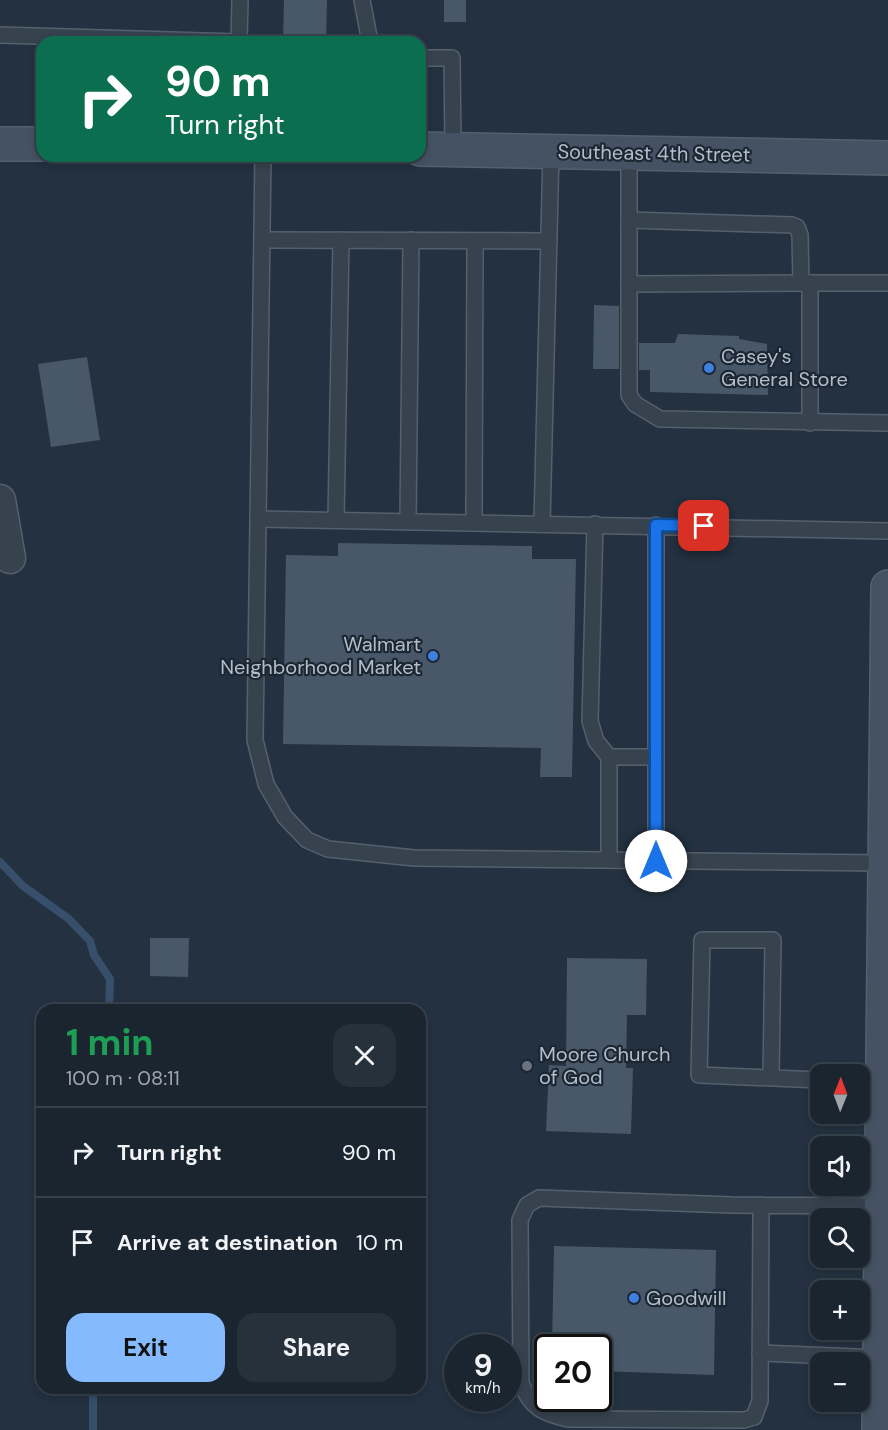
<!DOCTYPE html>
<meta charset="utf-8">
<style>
:root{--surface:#1a2530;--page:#27313c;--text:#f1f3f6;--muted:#9fa5ab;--line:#38424c;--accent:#85bafe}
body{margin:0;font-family:"DM Sans",sans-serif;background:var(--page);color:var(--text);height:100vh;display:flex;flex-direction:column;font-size:22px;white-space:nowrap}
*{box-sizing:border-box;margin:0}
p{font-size:20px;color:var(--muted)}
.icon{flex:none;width:33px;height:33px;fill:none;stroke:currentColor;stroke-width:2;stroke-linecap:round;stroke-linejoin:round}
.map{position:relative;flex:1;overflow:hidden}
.drawer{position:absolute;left:36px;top:1004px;width:390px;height:390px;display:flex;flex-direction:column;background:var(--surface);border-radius:18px;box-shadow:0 3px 9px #0003,0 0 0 2px var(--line)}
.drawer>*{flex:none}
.top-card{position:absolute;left:36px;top:36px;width:390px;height:126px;border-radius:18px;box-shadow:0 3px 9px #0003,0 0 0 2px var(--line);background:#0b6e4f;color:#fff;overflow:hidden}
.needle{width:39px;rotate:1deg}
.buttons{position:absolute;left:810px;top:1064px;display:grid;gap:12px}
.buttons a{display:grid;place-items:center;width:60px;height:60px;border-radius:12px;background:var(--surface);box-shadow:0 3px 9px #0003,0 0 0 2px var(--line);font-size:30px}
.speed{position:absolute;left:444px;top:1334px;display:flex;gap:12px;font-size:30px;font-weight:700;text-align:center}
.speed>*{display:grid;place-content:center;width:78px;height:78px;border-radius:50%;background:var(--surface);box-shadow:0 3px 9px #0003,0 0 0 2px var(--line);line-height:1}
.speed small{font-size:15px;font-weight:400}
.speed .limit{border:3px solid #111;border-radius:9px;background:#fff;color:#111}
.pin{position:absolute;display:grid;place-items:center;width:51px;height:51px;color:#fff;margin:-26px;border-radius:12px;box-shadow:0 3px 9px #0006}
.me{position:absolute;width:66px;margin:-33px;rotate:0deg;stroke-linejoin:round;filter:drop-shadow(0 0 4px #0008)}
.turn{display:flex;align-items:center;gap:21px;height:126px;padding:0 30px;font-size:27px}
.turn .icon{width:78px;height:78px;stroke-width:2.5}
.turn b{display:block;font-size:42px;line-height:51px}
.round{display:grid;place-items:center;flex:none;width:63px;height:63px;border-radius:18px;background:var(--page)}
.summary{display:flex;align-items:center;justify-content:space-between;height:102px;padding:0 30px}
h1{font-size:36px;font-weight:700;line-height:45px;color:#1e9e55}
.primary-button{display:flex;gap:12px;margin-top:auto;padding:12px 30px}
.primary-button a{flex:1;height:69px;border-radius:18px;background:var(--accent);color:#111;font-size:24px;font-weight:700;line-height:69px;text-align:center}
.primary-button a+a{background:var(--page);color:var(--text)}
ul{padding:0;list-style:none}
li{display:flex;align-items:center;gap:18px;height:90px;padding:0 30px;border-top:2px solid var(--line)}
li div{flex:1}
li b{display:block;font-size:22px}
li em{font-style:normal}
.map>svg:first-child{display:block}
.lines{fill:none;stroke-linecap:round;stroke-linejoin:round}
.stream{stroke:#374f6a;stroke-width:8}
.building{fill:#495869}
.service-casing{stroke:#55606d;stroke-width:18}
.minor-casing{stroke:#55606d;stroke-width:33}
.secondary-casing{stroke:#55606d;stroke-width:36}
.service{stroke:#37424f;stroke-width:15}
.minor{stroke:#37424f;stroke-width:30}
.secondary{stroke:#455263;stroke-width:33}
.route-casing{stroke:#114b97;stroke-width:15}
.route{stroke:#1a73e8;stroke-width:10}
.shop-dot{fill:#3f7fe0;stroke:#1c2734;stroke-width:2}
.worship-dot{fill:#6b7280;stroke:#1c2734;stroke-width:2}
.labels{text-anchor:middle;stroke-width:4.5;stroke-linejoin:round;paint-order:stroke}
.street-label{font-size:20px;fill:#b3bdca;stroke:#1c2734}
.poi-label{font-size:20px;fill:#b3bdca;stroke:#1c2734;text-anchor:start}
</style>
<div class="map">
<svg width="888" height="1430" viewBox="0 0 888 1430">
<rect width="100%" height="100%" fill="#233140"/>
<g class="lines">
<!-- stream -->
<g class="stream">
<polyline points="0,862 23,886 69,919 90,941 94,955 110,979 109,1010"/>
<polyline points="93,1388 93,1430"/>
</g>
</g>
<!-- building -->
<g class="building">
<polygon points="284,0 327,0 326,42 283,42"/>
<rect x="444" y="0" width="22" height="22"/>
<polygon points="594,305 619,306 619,369 593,369"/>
<polygon points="678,334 739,336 739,339 767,344 768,395 650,392 650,370 639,370 639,343 675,343"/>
<polygon points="87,357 100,440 51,447 38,364"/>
<polygon points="338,543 532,546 532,559 576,559 572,777 540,777 541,748 283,744 286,555 338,556"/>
<polygon points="150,938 189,938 188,977 150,976"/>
<polygon points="567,958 647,959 646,1015 627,1015 626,1068 633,1068 631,1134 546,1131 549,1065 566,1066"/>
<polygon points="554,1246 716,1250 714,1375 598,1371 598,1347 552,1347"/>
</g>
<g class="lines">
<defs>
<g id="service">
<polyline points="362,0 370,42"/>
<polyline points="0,35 239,42"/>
<polyline points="239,42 240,0"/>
<polyline points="420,58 452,58 453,150"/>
<polyline points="629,152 629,395 635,404 660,419 888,423"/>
<polyline points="263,156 255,740 266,784 285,817 307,840 328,849 414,858 884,863"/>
<polyline points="629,220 792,225 797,227 800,235 801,283"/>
<polyline points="262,240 549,241"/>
<polyline points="629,284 810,283"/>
<polyline points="810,423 810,283 888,283"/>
<polyline points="258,519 888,531"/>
<polyline points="336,520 341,240"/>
<polyline points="408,521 411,240"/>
<polyline points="474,522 475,241"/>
<polyline points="542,524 551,151"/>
<polyline points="595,524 590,721 596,741 609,757 609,860"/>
<polyline points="609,757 656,757"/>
<polyline points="656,861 656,525"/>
<polyline points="771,1078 773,940 702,940 699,1075 820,1080"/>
<polyline points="860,1080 886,1080"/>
<path d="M761,1205L760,1401L754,1417L744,1420L568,1419C542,1413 531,1408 521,1383L520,1220L527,1205L539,1198L732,1205L881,1206"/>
<polyline points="760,1353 880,1358"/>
</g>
<polyline id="minor" points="0,500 10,558"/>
<g id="secondary">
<polyline points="0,144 42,144"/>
<polyline points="420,149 888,158"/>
<polyline points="879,1430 888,587"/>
</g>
</defs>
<!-- service casing -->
<use href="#service" class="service-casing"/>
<!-- minor casing -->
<use href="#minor" class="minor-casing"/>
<!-- secondary casing -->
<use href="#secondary" class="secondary-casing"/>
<!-- service -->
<use href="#service" class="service"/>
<!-- minor -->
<use href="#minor" class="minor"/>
<!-- secondary -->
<use href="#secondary" class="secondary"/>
</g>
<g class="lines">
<defs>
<polyline id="route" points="656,861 656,525 704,526"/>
</defs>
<!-- route casing -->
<use href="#route" class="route-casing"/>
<!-- route -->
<use href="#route" class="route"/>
</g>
<!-- markers -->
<g class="shop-dot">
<circle cx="709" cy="368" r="6"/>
<circle cx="433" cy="656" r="6"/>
<circle cx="634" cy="1298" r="6"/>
</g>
<circle class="worship-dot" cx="527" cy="1066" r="6"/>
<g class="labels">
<!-- street labels -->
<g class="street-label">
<text transform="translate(654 153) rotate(1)" y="7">Southeast 4th Street</text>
</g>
<!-- poi labels -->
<g class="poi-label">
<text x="721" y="363">Casey's<tspan x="721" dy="23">General Store</tspan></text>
<text x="421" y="651" text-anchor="end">Walmart<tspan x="421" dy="23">Neighborhood Market</tspan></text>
<text x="539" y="1061">Moore Church<tspan x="539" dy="23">of God</tspan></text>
<text x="646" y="1305">Goodwill</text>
</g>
</g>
</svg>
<div class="buttons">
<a><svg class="needle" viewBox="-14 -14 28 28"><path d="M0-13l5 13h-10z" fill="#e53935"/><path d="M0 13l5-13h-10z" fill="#9fa5ab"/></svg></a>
<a><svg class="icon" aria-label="sound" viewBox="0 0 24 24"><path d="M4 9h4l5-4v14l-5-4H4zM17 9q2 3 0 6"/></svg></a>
<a><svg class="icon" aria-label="search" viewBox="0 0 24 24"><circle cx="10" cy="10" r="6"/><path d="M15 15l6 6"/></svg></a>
<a>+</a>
<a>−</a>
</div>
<div class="speed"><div>9<small>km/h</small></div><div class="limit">20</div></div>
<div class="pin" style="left:704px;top:526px;background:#d93025"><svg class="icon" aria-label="arrive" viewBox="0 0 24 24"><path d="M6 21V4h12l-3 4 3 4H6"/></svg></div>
<svg class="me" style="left:656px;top:861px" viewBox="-20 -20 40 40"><circle r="19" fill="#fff"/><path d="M0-13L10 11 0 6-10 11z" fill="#1a73e8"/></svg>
<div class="top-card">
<div class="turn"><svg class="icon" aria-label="right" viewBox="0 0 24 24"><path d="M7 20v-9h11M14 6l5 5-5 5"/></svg><div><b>90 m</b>Turn right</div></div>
</div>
<section class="drawer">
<div class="summary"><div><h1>1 min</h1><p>100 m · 08:11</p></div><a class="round"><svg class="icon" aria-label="close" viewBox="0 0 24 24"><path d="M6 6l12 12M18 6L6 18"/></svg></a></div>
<ul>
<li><svg class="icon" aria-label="right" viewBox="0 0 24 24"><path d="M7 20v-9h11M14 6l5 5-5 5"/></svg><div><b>Turn right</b></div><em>90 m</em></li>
<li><svg class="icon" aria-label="arrive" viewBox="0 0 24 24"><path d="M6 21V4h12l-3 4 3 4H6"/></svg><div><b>Arrive at destination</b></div><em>10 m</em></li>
</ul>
<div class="primary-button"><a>Exit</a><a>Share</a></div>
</section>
</div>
